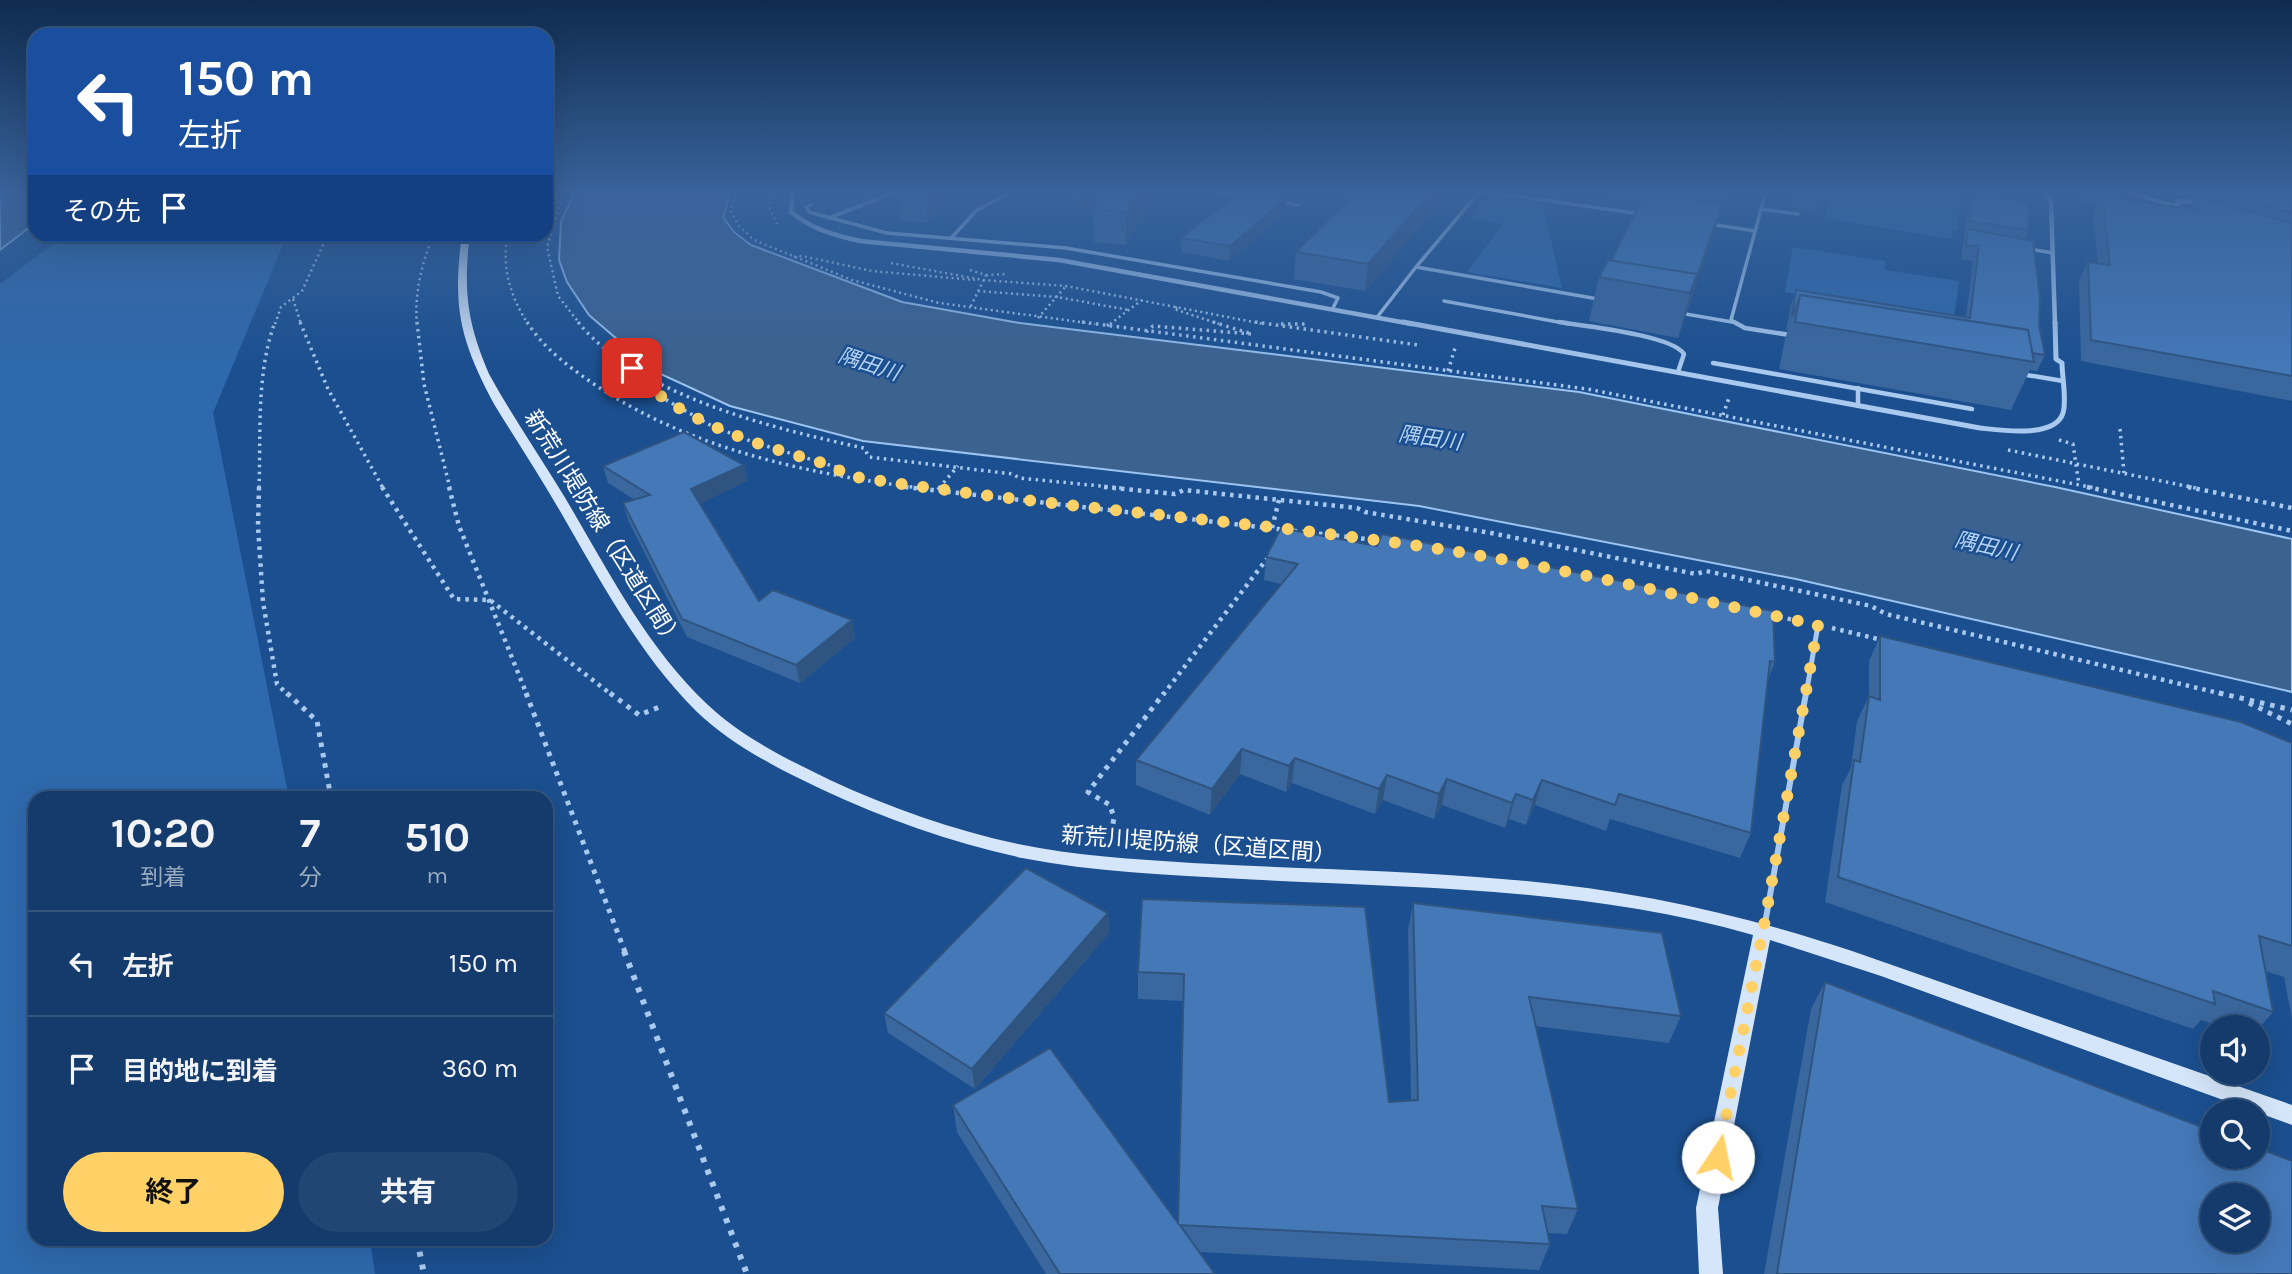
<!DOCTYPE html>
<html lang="ja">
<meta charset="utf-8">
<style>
:root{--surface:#143b6b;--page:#214673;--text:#f1f3f6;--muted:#9dadc1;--line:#33557e;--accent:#ffd166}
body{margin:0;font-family:Karla,"Noto Sans JP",sans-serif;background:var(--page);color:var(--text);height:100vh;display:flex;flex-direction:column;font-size:26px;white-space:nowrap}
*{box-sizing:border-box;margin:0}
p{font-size:23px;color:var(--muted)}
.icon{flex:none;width:38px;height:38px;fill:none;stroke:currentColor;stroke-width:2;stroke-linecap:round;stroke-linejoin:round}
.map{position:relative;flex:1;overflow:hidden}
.panel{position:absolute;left:28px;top:791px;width:525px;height:455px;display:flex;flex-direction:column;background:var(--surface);border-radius:21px;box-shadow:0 7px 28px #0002,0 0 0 2px var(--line)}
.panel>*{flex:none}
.top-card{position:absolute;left:28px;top:28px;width:525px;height:214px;border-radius:21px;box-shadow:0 7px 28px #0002,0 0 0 2px var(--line);background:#1a4fa0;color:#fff;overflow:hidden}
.controls{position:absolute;left:2200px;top:1015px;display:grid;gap:14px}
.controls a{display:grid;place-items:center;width:70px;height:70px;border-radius:50%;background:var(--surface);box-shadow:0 7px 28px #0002,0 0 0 2px var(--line);font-size:35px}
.pin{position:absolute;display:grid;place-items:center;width:60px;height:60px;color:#fff;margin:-30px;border-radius:14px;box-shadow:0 4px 10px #0006}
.me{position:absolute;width:77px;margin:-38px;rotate:11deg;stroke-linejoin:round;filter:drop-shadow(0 0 5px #0008)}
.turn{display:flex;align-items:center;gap:24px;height:147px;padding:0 35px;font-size:32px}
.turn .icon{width:91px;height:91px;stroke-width:2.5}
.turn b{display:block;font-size:49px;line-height:60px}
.then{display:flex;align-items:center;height:66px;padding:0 35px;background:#0003;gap:14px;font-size:26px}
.eta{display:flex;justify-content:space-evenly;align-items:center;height:119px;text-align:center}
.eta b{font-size:42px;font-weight:700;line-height:49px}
.primary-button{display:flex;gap:14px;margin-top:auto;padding:14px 35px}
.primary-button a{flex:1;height:80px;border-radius:42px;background:var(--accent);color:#111;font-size:28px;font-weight:700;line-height:80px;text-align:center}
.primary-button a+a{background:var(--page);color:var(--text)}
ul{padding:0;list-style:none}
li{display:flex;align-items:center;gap:21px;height:105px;padding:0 35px;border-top:2px solid var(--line)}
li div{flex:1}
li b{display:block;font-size:26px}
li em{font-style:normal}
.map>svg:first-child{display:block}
.green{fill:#2e69ad}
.water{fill:#3c6290;stroke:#9cc4f0;stroke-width:2}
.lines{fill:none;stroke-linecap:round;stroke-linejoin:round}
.path-far4{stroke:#a9c9ee;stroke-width:2.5;stroke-dasharray:2 3.5;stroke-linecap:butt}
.path-far3{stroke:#a9c9ee;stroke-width:3.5;stroke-dasharray:2.5 4.5;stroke-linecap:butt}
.path-far2{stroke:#a9c9ee;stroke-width:4.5;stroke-dasharray:3.5 5;stroke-linecap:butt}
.path-far1{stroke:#a9c9ee;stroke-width:5;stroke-dasharray:4.5 6;stroke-linecap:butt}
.path{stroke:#a9c9ee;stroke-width:6;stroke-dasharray:5 8;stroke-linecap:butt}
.lane-far3{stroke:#a9c9ee;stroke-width:3.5}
.lane-far2{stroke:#a9c9ee;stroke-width:4.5}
.lane-far1{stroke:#a9c9ee;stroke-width:5}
.lane{stroke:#a9c9ee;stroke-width:6}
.street-far1{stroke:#a9c9ee;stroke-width:4.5}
.street{stroke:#a9c9ee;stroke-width:5}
.secondary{fill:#d6e6fa;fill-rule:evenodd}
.wall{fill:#3a679d}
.shaded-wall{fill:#305480}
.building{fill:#4478b7;stroke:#305480;stroke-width:2;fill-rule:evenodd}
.route{stroke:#ffd166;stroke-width:12;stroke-dasharray:0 21.6}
.labels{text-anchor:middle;stroke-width:5;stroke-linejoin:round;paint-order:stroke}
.far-water-label{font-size:21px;font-style:italic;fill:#b5d3f5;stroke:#1b4f8f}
.street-label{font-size:23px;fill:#fff;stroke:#1b4f8f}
</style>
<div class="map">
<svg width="2292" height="1274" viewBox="0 0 2292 1274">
<rect width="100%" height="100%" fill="#1b4f8f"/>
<!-- green -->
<g class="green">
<polygon points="1829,191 1961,191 1958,230 1952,230 1952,239 1825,218"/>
<polygon points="1489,195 1542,203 1562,288 1467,272 1503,224 1470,218"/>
<polygon points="66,234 287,235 213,413 289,798 35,798 35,1239 370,1239 375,1274 0,1274 0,284"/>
<polygon points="1793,247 1885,261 1885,270 1959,281 1954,319 1785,292"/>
</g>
<!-- water -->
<g class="water">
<polygon points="0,191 35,191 35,223 0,250"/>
<polygon points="575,191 731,191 723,217 734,232 751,245 902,302 1020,323 1579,392 2055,487 2292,539 2292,692 1796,579 1419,506 863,441 730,406 654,371 589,315 567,282 559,260 561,222"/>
</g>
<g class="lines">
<!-- path-far4 -->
<g class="path-far4">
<polyline points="564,191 547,247 558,296 580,324"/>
<polyline points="739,191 730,209 738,225 754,240 852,280 939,303 1095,324"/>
<polyline points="771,191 770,209 777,224"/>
<path d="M508,234C501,266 510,296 528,324"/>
<polyline points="794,257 802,256 872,271 975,280"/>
<polyline points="891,263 983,280 1066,286 1264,324"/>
<polyline points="970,270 986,275 970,308"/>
<polyline points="986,275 1006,274"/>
<polyline points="978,291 1057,297 1129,310"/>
<polyline points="293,299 301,324"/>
<polyline points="1177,307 1174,309 1219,324"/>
<polyline points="1038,318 1066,286"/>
<polyline points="275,324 281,307 302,291 328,234"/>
<path d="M417,324C414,295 422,261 434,234"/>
<polyline points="1110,324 1142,300"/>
</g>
<!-- path-far3 -->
<g class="path-far3">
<polyline points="300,322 328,389 383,488"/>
<polyline points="417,322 424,384 450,488"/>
<path d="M527,322C542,346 565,364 588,380C685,448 803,473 919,488"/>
<path d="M578,322C638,396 775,429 864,448L869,457L1013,474L1019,478L1121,488"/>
<polyline points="1082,322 1587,389 2095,488"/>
<polyline points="1255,322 1418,345"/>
<polyline points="1281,324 1308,324"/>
<polyline points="1107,326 1112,322"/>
<polyline points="1146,332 1153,326 1252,334 1213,322"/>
<polyline points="632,368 631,373 668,401 712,426 753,442 836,467 844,475"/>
<polyline points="1448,371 1455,348"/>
<polyline points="1723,415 1729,398"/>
<polyline points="2120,429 2124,473"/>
<polyline points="2059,440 2073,444 2079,485"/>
<polyline points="2008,450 2196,488"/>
<path d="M259,488C261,434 256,373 275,322"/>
<polyline points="939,488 958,466"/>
</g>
<!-- path-far2 -->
<g class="path-far2">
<polyline points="259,487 258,526 263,602 277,684 288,695"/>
<polyline points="382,487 454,599 490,600 612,695"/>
<polyline points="449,487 459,526 527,695"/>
<polyline points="905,487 1384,541"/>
<polyline points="1104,487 1175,494 1184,490 1357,508 1365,512 1491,533 1696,574 1706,571 1871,606 1886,614 2227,695"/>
<polyline points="2087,487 2292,531"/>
<polyline points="2188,487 2292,508"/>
<polyline points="938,490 941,487"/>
<polyline points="1272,528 1279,500"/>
<polyline points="1771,615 1803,622"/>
<polyline points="1832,628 1882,640"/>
<polyline points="1163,695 1269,556"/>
</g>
<!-- path-far1 -->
<g class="path-far1">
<polyline points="287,693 317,721 331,798"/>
<polyline points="526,693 625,952"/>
<polyline points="610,693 639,715 662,706"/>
<polyline points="2219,693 2292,710"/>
<polyline points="2249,703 2292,724"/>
<polyline points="1111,834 1114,818 1110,805 1088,792 1164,693"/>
</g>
<!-- path -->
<g class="path">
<polyline points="624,951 747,1274"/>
<polyline points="417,1239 424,1274"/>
</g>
<!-- lane-far3 -->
<g class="lane-far3">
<polyline points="1209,191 1240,196"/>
<polyline points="1481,191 1641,214"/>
<polyline points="1281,202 1298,205"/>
<polyline points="811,205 806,207 809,212 887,233 1066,248 1321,292 1338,298 1333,308"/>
<polyline points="1761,209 1798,214"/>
<polyline points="829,218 898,191"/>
<polyline points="1710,224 1755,231"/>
<polyline points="952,237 977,210 1013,191"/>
<polyline points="2029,249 2053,253"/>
<polyline points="1416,267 1480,191"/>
<polyline points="1444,301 1569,324"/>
<polyline points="1680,313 1732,322"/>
<polyline points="1378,316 1416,267 1598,299"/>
<polyline points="1737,324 1731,320 1766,191"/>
</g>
<!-- lane-far2 -->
<g class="lane-far2">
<path d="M1559,322C1584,326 1672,335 1684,354L1678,372"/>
<polyline points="1734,322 1745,328 1790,335"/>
<polyline points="1713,363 1972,409"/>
<polyline points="2021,374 2063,381"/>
<polyline points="1858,388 1858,404"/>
</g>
<!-- lane-far1 -->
<polyline class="lane-far1" points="1806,695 1818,625"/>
<!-- lane -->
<polyline class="lane" points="1764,929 1806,693"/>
<!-- street-far1 -->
<g class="street-far1">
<path d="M793,191L791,212C812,229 833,235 860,241L1059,260L1412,324"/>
<polyline points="2046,191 2051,202 2055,324"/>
<polyline points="2175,206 2179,201 2200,202"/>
</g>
<!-- street -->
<path class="street" d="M1403,322L1980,428C1999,430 2055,439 2063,413C2067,400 2062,377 2062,363L2056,359L2055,322"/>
<!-- secondary -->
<g class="secondary">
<polygon points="2117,191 2130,191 2201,212 2194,214"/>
<path d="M462,234H470C463,291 467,322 489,374C512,416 539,455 564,496C607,568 646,647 708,705C743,738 787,759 830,780C890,808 953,830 1018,844C1075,856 1134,859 1192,863C1295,869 1399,870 1502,879C1623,888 1738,913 1852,951L2292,1105V1125L1881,976L1770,940L1718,1208L1723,1274H1699L1696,1208L1753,935C1587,887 1413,888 1242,879C1169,875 1094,872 1022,858C953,843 885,819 821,789C777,768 731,745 696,711C639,654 600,580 560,511C539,475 516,440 494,404C460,340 452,307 462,234Z"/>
</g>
</g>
<!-- wall -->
<g class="wall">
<polygon points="897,191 958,191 928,223 901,221"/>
<polygon points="1075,191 1158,191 1126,245 1094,242 1093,209 1097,202 1080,209 1075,199"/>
<polygon points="1358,191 1450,191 1365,291 1294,279 1296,252"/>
<polygon points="1565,191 1728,191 1678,338 1589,321 1599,277 1611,261 1640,202"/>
<polygon points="1794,191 1820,202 1817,211 1790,208"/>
<polygon points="2080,191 2108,191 2106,197 2192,209 2193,206 2191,206 2196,196 2188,196 2188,191 2292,191 2292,401 2081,361 2079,281 2088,262 2098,263 2093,214 2098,205 2078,202"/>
<polygon points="1973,194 2028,230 2024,240 2045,355 2037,371 2030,370 2011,410 1779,369 1785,339 1788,330 1786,330 1791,305 1796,290 1966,317 1973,261 1961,259 1963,244 1966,235 1964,235 1968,207"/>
<polygon points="1286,211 1229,261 1181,252 1181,238"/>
<polygon points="744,465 747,481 700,503 759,601 852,620 855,638 800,683 687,637 628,520 623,503 635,500 608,483 603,466"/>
<polygon points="1266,557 1775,662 1767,682 1751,833 1740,858 1610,819 1606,831 1535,805 1526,825 1509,819 1505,828 1442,805 1434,819 1383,800 1375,814 1292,783 1286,792 1240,774 1210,815 1136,785 1136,760 1281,584 1264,580"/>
<polygon points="1880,636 2292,743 2292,1019 2284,977 2265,971 2273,1012 2258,1029 2258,1027 2222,1027 2201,1020 2193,1029 1825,902 1842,785 1851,768 1857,721 1869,696 1869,661"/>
<polygon points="1142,899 1389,1102 1411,1100 1408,930 1413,903 1681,1016 1669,1043 1535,1026 1578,1209 1567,1234 1547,1233 1550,1244 1539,1270 1199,1252 1215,1274 1046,1274 957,1132 953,1105 1178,1223 1183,1001 1138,999 1138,972"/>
<polygon points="1108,913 1109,933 975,1089 888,1033 884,1013"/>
<polygon points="1825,982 2292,1274 1764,1274 1811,1009"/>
</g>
<!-- shaded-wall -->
<g class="shaded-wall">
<polygon points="924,191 958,191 928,223"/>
<polygon points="1079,191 1121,191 1121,193 1080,209"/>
<polygon points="1139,191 1158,191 1126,245 1126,212"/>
<polygon points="1432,191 1450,191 1365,291 1368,264"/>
<polygon points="1727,191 1728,191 1718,221"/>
<polygon points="1287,198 1286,211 1229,261 1230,246"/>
<polygon points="1722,204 1715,230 1688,310 1695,282"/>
<polygon points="1697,274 1685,318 1678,338 1690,293"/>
<polygon points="744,465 747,481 696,506 691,489"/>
<polygon points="852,620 855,638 800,683 796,665"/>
<polygon points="1242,749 1240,774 1210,815 1212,789"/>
<polygon points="1295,758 1292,783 1286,792 1289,766"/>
<polygon points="1387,775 1383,800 1375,814 1379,789"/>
<polygon points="1447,779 1442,805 1434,819 1439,794"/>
<polygon points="1542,780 1535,805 1526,825 1533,800"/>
<polygon points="1516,794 1509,819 1505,828 1512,803"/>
<polygon points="1108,913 1109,933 975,1089 972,1069"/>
</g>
<!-- building -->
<g class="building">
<polygon points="1103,191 1139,191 1126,212 1093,209"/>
<polygon points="1241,191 1287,198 1230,246 1181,238"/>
<polygon points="1358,191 1432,191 1368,264 1296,252"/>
<polygon points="1794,191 1823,191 1820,202 1792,198"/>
<polygon points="2212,191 2227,191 2292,199 2292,213"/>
<polygon points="1645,193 1722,204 1695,282 1697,274 1611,261"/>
<polygon points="1973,194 2029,202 2028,230 1970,221"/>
<polygon points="2102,196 2198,210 2198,197 2292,223 2292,376 2091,340 2088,262 2110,265"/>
<polygon points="1968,229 2033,241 2040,298 2039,325 2045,355 2032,353 2028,330 1800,295 1793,315 1792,315 1796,290 1970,318 1979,246 1966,245"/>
<polygon points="1608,260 1697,274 1690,293 1599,277"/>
<polygon points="1800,295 2028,330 2034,362 1795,322"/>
<polygon points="684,432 744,465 691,489 759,601 773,590 852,620 796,665 682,619 623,503 650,495 603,466"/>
<polygon points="1281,528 1377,546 1382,534 1773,611 1775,662 1770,661 1751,833 1619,794 1615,805 1542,780 1533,800 1516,794 1512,803 1447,779 1439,794 1387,775 1379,789 1295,758 1289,766 1242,749 1212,789 1136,760 1298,564 1266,557"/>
<polygon points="1880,636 2241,722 2292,743 2292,946 2259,936 2273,1012 2213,991 2215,1004 1838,877 1854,760 1860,762 1869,696 1880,700"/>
<polygon points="1026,868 1108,913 972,1069 884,1013"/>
<polygon points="1142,899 1365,907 1389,1102 1418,1100 1413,903 1662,933 1681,1016 1529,997 1578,1209 1542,1206 1550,1244 1180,1225 1215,1274 1060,1274 953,1105 1050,1048 1178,1223 1184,974 1138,972"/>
<path d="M1825,982L2212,1131V1157H2258V1148L2292,1161V1274H1779L1777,1273ZM2212,1195H2258V1241H2212Z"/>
</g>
<!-- sky -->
<linearGradient id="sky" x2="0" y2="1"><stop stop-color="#0f2b4f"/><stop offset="0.52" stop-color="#39639b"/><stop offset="1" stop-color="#39639b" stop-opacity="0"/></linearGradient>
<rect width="2292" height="369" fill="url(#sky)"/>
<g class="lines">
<!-- route -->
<path class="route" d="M632,368L631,373C645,383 659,396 674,405C723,436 781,451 836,467L844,475C1033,506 1223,518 1412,545C1548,564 1683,597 1818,625L1763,931L1718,1157"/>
</g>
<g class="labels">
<!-- far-water labels -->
<g class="far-water-label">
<text transform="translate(869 364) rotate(18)" y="7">隅田川</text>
<text transform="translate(1430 438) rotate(8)" y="7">隅田川</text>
<text transform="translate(1986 546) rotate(13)" y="7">隅田川</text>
</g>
<!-- street labels -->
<g class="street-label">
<text transform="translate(604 529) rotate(58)" y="8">新荒川堤防線（区道区間）</text>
<text transform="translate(1199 844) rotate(4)" y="8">新荒川堤防線（区道区間）</text>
</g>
</g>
</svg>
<div class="controls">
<a><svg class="icon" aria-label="sound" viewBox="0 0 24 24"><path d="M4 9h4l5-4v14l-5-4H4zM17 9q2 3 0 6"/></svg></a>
<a><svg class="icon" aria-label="search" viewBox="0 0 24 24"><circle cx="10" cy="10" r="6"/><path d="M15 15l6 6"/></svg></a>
<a><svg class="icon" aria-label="layers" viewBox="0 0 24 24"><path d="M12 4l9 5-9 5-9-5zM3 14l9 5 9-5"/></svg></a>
</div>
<div class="pin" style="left:632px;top:368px;background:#d93025"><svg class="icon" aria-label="arrive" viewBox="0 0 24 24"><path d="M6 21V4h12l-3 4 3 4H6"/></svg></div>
<svg class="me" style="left:1718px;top:1157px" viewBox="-20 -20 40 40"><circle r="19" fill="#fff"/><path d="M0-13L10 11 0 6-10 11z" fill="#ffd166"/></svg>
<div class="top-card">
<div class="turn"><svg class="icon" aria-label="left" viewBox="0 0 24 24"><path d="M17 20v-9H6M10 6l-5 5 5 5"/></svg><div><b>150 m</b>左折</div></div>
<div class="then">その先<svg class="icon" aria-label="arrive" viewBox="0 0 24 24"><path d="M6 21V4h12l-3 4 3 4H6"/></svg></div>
</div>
<section class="panel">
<div class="eta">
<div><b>10:20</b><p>到着</p></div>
<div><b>7</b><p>分</p></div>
<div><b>510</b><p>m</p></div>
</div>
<ul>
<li><svg class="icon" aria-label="left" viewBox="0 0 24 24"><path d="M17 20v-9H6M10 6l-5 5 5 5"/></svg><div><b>左折</b></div><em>150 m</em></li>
<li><svg class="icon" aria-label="arrive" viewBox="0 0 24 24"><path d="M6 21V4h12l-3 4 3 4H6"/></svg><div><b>目的地に到着</b></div><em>360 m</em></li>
</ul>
<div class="primary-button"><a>終了</a><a>共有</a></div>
</section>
</div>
